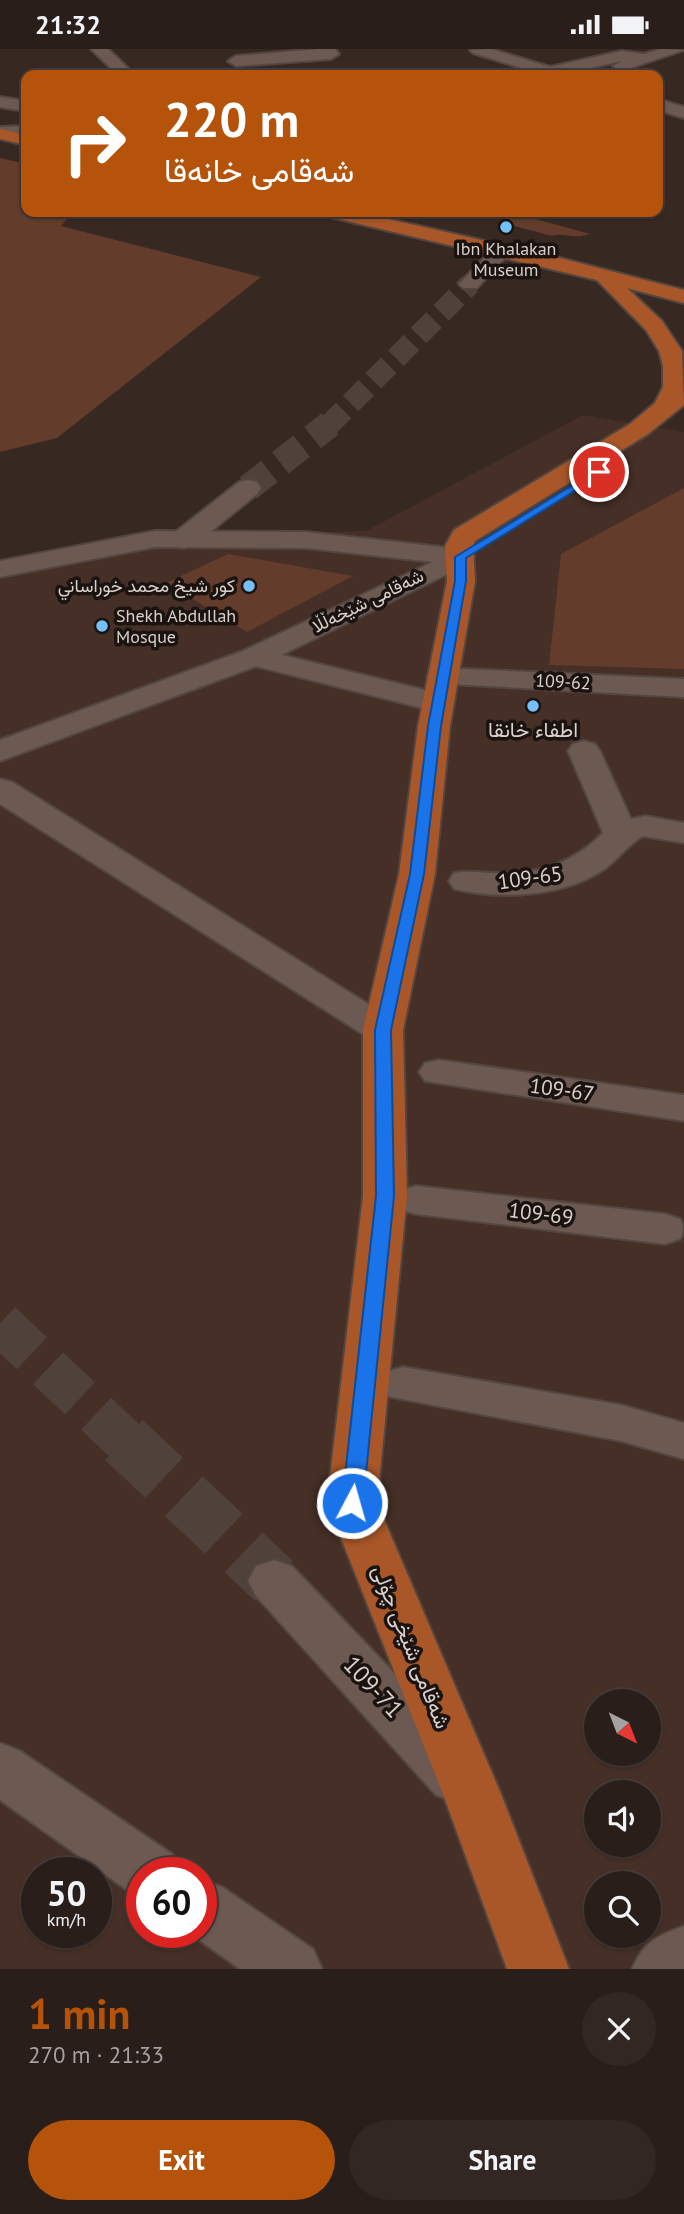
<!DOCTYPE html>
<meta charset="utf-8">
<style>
:root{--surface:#2a1e1a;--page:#322723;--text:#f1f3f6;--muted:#a5a2a2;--line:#463c39;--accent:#b45309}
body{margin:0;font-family:"PT Sans",Vazirmatn,sans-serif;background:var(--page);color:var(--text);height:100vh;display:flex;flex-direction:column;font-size:26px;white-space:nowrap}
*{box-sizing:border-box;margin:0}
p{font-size:23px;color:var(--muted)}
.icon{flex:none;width:38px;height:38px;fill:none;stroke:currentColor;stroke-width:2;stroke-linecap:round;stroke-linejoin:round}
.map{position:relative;height:1920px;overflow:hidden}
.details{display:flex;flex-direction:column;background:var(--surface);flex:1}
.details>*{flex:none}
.banner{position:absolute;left:21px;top:21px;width:642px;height:147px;border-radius:14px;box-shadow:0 2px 5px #0004,0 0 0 2px var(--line);background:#b45309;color:#fff;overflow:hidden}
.needle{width:46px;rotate:138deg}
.controls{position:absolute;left:584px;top:1640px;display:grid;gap:14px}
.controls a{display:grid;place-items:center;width:77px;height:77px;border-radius:50%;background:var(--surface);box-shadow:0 2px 5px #0004,0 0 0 2px var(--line);font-size:35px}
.speed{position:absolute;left:21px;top:1808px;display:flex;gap:14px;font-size:35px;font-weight:700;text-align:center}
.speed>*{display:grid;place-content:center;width:91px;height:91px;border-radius:50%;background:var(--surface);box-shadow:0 2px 5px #0004,0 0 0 2px var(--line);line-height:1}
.speed small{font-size:18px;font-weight:400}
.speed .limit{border:10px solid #d22;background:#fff;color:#111}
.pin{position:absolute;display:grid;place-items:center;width:60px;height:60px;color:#fff;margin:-30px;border:4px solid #fff;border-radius:50%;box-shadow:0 2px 7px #0007}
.me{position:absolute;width:77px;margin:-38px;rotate:6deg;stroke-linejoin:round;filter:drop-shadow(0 0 5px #0008)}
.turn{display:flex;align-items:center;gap:24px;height:147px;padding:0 28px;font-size:32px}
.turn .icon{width:91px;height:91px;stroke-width:2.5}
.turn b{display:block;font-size:49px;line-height:60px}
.round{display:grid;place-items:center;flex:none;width:74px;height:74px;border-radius:37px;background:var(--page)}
.headline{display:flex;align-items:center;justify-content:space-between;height:119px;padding:0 28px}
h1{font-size:42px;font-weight:600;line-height:52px;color:var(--accent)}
.button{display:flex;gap:14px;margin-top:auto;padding:14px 28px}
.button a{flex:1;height:80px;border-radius:42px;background:var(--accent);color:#fff;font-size:28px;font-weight:600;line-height:80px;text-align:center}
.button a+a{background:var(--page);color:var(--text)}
.status{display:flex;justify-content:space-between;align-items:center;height:49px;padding:0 35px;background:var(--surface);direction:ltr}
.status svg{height:19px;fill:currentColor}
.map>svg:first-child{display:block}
.built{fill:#452f26;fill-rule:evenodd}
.green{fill:#643c2b}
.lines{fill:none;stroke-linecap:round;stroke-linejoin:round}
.minor-tunnel-far3{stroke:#50413b;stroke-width:22;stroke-dasharray:22 10;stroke-linecap:butt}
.minor-tunnel-far2{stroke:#50413b;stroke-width:27;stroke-dasharray:27 14;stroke-linecap:butt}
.minor-tunnel-far1{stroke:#50413b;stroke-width:44;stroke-dasharray:44 22;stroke-linecap:butt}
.minor-tunnel{stroke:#50413b;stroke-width:55;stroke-dasharray:55 27;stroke-linecap:butt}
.minor-casing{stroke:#534641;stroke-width:4}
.tertiary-casing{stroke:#534641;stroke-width:4}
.secondary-casing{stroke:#534641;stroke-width:4}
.primary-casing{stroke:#534641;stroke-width:4}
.minor{fill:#6b5952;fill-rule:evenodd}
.tertiary{fill:#6b5952;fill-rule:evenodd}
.secondary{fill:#6b5952;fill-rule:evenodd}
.primary{fill:#a95728;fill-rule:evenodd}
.route{fill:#1a73e8;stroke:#114b97;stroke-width:2}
.poi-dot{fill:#73c1f6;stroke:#1a1310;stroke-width:2.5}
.labels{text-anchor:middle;stroke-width:7;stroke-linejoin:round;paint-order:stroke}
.far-poi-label{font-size:18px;fill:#dad0cb;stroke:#1a1310}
.far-street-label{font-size:18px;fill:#dad0cb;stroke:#1a1310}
.poi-label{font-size:21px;fill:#dad0cb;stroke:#1a1310}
.street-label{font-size:21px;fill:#dad0cb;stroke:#1a1310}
.near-street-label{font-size:24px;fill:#dad0cb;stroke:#1a1310}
</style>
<div class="status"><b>21:32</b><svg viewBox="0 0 49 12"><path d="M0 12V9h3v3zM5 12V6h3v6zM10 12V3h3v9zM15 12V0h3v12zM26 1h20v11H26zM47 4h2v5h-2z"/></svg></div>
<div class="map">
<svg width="684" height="1920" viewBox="0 0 684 1920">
<rect width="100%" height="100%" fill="#382822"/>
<!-- built -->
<path class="built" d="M583,366L684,383V1920H0V517L139,486L366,482ZM597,1652H649V1704H597ZM597,1743H649V1796H597ZM37,1824H96V1883H37ZM142,1824H201V1883H142ZM597,1834H649V1886H597Z"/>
<!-- green -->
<g class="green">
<polygon points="0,109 26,115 26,163 73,163 61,177 261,228 57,389 0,403"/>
<path d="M521,166L590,185C572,191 565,183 552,187L500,173Z"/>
<polygon points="684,439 684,620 549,616 561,505"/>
<polygon points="228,505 353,527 247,583 166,534"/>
</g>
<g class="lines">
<!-- minor-tunnel-far3 -->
<polyline class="minor-tunnel-far3" points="328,377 470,235"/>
<!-- minor-tunnel-far2 -->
<polyline class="minor-tunnel-far2" points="248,439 330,375"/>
<!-- minor-tunnel-far1 -->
<polyline class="minor-tunnel-far1" points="0,1274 126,1393"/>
<!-- minor-tunnel -->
<polyline class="minor-tunnel" points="124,1391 274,1532"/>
<defs>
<g id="minor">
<polygon points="91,0 108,0 135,26 118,26"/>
<polygon points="319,0 335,0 339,5 331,10 236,17 228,12 236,7"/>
<polygon points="491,0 550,18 622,2 644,5 661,0 684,1 621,22 613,17 622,12 557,26 526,26 531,22 473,4 470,1"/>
<polygon points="0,48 26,52 26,62 0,58"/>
<polygon points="658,50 684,58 684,69 658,61"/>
<polygon points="26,77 26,87 0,88 0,78"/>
<polygon points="501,196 508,198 511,202 508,206 477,239 463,239 459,235 463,231 494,198"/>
<polygon points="248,431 257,433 261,439 257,445 193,497 183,499 173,497 169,491 173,485 239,433"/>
<polygon points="254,599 449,647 454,654 449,661 438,663 243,614 239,608 243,602"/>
<polygon points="442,619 684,630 684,648 431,634 427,628 431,622"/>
<path d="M584,692L595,695L600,702L631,770L645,767L684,774V794L643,787C629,795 619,809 606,819C565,848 502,851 454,840L449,832L454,824C469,821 483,824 498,824C541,825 573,814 603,784L568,702L573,695Z"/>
<polygon points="0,730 12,733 397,973 403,981 397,989 383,993 369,989 0,755"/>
<polygon points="439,1011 684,1046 684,1072 425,1032 419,1023 425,1014"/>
<path d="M416,1137L665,1165L680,1170C684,1177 684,1183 680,1190L665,1195L416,1165L401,1161L394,1151L401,1141Z"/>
<polygon points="403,1318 621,1356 684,1374 684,1410 621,1392 386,1347 379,1335 386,1323"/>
<polygon points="274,1511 292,1517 476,1710 484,1728 476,1746 456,1753 436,1746 256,1547 248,1532 256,1517"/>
<polygon points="0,1694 20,1702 172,1805 180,1824 142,1824 142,1847 130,1843 0,1751"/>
<polygon points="201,1831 222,1838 313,1900 322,1920 240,1920 188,1883 201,1883"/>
<path d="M684,1877V1920H632C645,1891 656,1888 684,1877Z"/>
</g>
<polygon id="tertiary" points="155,482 306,483 460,500 470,502 474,508 470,514 460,516 306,499 155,498 0,528 0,512"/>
<polygon id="secondary" points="460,500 470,502 474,508 470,514 265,614 0,712 0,691 243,602"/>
<g id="primary">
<polygon points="0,80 26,86 26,96 0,90"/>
<polygon points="323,163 357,163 556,208 684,241 684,254 627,239 662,272 682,302 684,356 648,385 475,492 473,497 475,532 450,677 435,825 403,981 407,1147 377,1454 501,1745 569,1920 507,1920 443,1745 327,1454 363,1147 363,981 399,825 418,677 447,532 445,497 454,481 630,375 655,354 663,338 663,317 659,302 646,281 597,231 326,167"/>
</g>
</defs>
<!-- minor casing -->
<use href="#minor" class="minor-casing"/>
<!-- tertiary casing -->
<use href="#tertiary" class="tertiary-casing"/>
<!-- secondary casing -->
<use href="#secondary" class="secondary-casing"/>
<!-- primary casing -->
<use href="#primary" class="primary-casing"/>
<!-- minor -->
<use href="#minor" class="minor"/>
<!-- tertiary -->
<use href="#tertiary" class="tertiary"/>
<!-- secondary -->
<use href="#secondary" class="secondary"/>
<!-- primary -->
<use href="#primary" class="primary"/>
</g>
<!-- route -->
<polygon class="route" points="599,420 604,423 602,425 466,509 466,532 441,677 424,825 391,981 394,1147 363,1454 360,1460 352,1462 345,1460 342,1454 376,1147 375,981 410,825 428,677 455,532 455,508"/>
<!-- markers -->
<g class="poi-dot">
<circle cx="506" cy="178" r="7"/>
<circle cx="249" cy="537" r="7"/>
<circle cx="102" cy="577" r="7"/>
<circle cx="533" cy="657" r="7"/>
</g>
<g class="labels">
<!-- far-poi labels -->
<g class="far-poi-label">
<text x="506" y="206">Ibn Khalakan<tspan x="506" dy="21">Museum</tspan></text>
<text x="235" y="543" text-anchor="end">كور شيخ محمد خوراساني</text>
<text x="116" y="573" text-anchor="start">Shekh Abdullah<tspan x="116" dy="21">Mosque</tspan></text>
</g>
<!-- far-street labels -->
<g class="far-street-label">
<text transform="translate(368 552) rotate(-26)" y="6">شەقامی شێخەڵڵا</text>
<text transform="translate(563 633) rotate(3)" y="6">109-62</text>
</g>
<!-- poi labels -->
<g class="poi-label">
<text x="533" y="688">اطفاء خانقا</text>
</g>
<!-- street labels -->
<g class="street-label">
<text transform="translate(530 829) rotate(-8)" y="7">109-65</text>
<text transform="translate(562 1041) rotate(8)" y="7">109-67</text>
<text transform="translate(541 1165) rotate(7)" y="7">109-69</text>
<text transform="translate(411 1598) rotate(68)" y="7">شەقامی شێخی چۆلی</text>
</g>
<!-- near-street labels -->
<g class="near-street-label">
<text transform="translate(373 1638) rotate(47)" y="8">109-71</text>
</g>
</g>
</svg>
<div class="controls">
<a><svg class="needle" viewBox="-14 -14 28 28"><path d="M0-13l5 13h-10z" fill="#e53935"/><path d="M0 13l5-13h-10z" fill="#a5a2a2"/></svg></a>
<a><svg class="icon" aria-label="sound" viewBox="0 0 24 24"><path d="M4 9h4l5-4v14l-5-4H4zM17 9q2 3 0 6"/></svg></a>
<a><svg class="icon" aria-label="search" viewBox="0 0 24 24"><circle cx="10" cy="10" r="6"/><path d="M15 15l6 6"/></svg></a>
</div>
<div class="speed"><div>50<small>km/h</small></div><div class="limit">60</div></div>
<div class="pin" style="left:599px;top:423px;background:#d93025"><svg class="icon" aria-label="arrive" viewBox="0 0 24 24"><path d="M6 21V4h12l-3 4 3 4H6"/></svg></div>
<svg class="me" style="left:352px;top:1454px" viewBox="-20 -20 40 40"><circle r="17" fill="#1a73e8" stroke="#fff" stroke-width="3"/><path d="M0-11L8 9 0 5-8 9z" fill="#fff"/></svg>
<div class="banner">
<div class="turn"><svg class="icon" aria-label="right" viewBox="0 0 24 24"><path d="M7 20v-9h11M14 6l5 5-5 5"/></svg><div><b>220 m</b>شەقامی خانەقا</div></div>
</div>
</div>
<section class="details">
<div class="headline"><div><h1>1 min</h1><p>270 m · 21:33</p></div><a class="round"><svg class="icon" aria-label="close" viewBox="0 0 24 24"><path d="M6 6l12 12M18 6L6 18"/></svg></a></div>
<div class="button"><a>Exit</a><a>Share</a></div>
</section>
